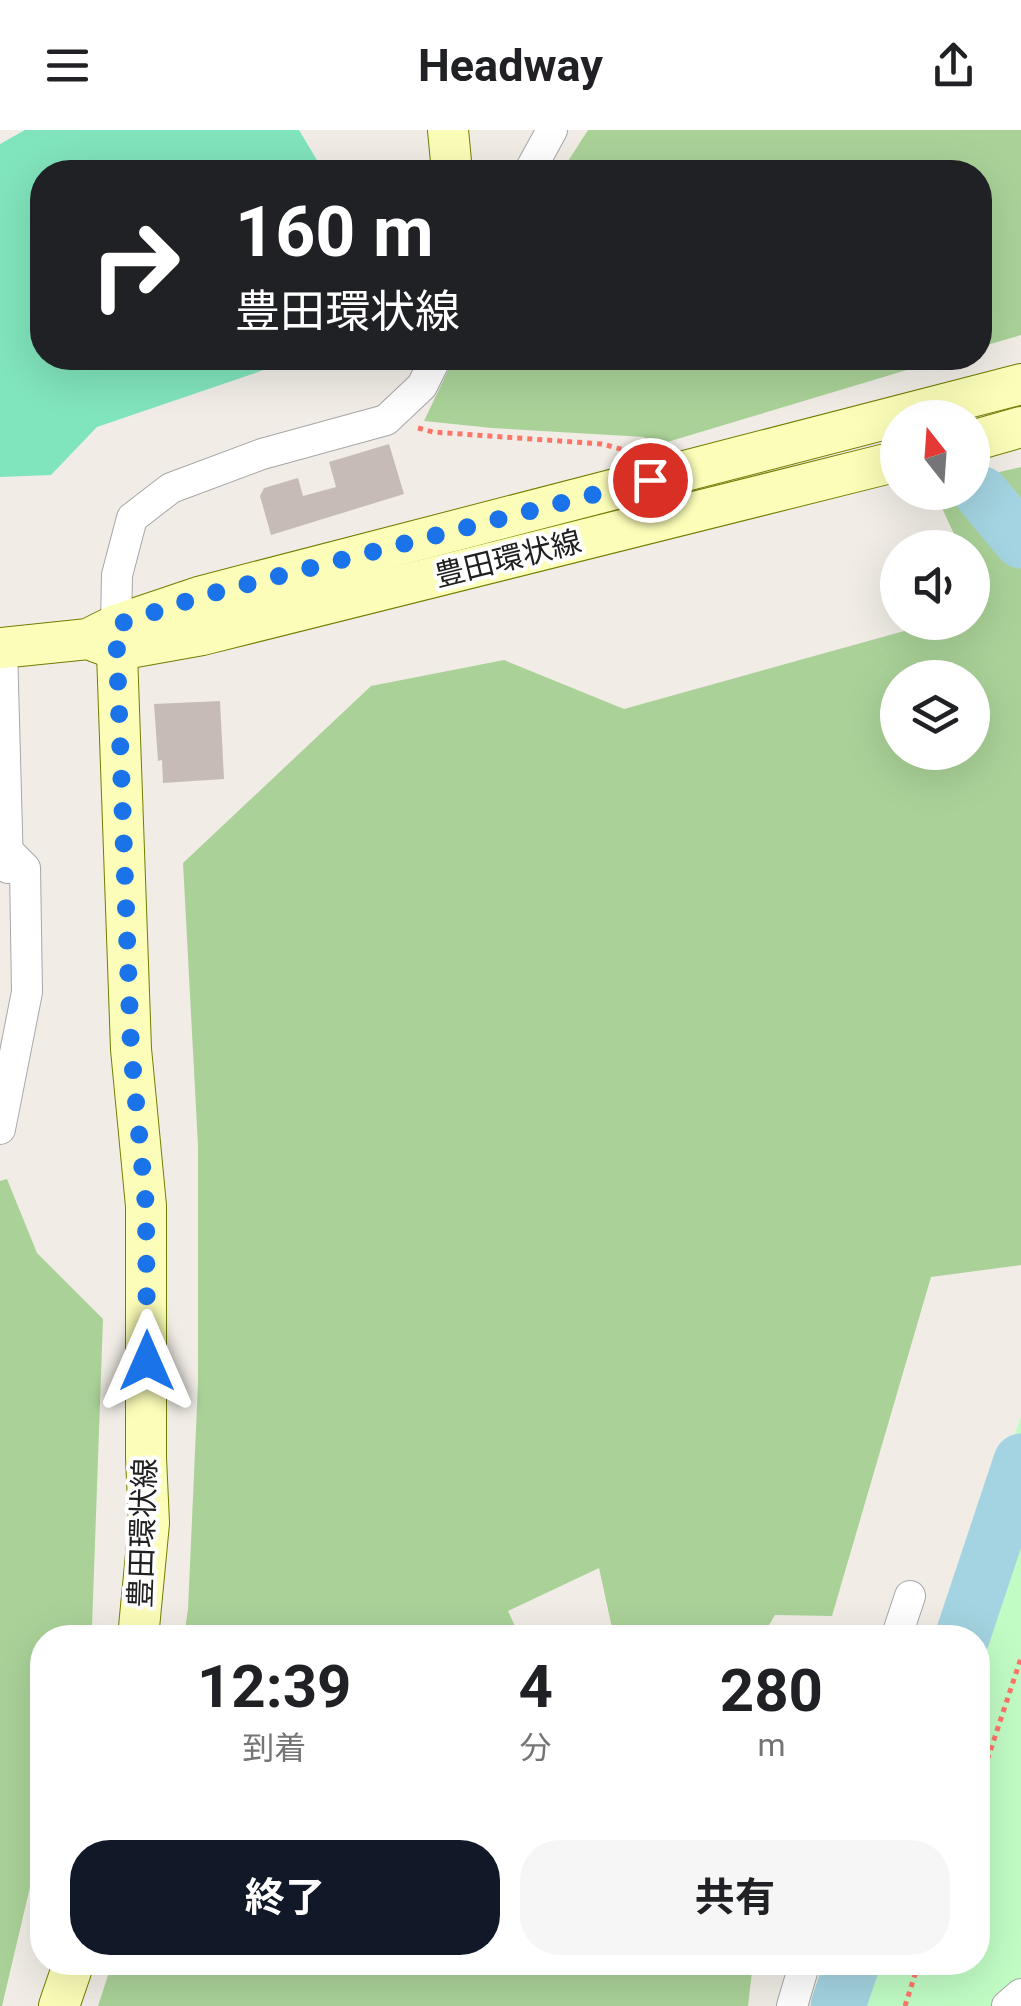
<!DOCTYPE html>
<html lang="ja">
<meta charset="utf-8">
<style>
:root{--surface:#fff;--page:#f6f6f6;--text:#202124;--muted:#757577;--accent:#111827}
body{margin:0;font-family:Roboto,"Noto Sans JP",sans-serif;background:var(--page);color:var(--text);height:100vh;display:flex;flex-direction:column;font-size:38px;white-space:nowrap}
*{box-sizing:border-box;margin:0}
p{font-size:32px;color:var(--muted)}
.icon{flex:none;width:55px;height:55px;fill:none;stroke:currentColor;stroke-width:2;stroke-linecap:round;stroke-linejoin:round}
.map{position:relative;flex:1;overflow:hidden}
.drawer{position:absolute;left:30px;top:1495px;width:960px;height:350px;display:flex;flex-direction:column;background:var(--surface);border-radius:40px;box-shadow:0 10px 40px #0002}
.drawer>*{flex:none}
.top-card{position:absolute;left:30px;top:30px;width:962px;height:210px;border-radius:40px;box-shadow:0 10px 40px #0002;background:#202124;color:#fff;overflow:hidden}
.needle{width:65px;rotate:343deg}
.fabs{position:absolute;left:880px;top:270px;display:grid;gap:20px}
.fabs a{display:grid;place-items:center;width:110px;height:110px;border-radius:50%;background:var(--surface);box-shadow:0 10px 40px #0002;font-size:50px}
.pin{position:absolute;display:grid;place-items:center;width:85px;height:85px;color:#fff;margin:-42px;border:5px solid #fff;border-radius:50%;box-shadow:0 2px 10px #0007}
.me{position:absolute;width:110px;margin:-55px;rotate:0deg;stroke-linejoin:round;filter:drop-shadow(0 0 8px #0008)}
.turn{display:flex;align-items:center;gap:35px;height:210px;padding:0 40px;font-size:45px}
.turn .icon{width:130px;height:130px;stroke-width:2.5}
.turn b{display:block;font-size:70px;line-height:85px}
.eta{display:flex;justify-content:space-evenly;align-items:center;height:170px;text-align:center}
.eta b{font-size:60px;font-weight:700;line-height:70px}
.cta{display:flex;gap:20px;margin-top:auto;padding:20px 40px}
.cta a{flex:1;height:115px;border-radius:40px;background:var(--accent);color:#fff;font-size:40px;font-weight:700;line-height:115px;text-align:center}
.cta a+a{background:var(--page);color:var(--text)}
header{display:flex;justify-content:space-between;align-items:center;height:130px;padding:0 40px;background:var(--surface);font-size:45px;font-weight:700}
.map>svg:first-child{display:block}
.forest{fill:#aad298;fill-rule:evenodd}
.park{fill:#c1fcc5}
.pitch{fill:#80e4bc}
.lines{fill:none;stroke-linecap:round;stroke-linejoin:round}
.river{stroke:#a4d4e1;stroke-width:55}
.building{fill:#c6bcb5}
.street-casing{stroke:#a7a7a7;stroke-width:32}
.secondary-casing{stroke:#727e00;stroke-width:42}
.path{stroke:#ff7669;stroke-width:5;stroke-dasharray:5 5;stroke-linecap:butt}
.street{stroke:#fff;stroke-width:30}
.secondary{stroke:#fbfdb8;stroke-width:40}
.route{stroke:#1a73e8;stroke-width:18;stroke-dasharray:0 32.4}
.labels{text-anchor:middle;stroke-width:8;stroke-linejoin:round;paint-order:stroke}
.street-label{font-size:30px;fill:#202020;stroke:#fff}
</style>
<header><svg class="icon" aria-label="menu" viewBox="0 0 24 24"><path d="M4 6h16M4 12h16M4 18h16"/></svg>Headway<svg class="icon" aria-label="share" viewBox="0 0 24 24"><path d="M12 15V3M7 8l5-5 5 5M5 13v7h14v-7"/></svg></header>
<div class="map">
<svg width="1021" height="1876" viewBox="0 0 1021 1876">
<rect width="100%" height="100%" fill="#f1ede6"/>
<!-- forest -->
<g class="forest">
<polygon points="588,0 1021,0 1021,205 980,217 980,42 561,42"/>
<polygon points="454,228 947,228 654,316 644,307 492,298 424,291"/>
<path d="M1021,337V1135L931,1147L832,1486L775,1485L762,1507H614L599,1438L508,1481L520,1507H184L188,1479L198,1254V1016L183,733L371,556L504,530L624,579L933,493L972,492V418L953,417L954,404L935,363L972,362L973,348ZM898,548H972V622H898Z"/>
<polygon points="7,1049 37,1123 103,1189 92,1497 89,1507 42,1508 42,1706 2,1876 0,1876 0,1051"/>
<polygon points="112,1833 112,1832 753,1833 748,1876 98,1876"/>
</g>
<!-- park -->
<polygon class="park" points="1021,1286 1021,1876 817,1876 830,1833 978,1832 978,1508 948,1507"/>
<!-- pitch -->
<polygon class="pitch" points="25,0 299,0 324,42 42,42 42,228 299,228 97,297 51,345 0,347 0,14"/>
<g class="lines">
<!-- river -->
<g class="river">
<polyline points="982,364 1021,411"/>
<polyline points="962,1508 1021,1331"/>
<polyline points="838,1876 853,1832"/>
</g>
</g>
<!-- building -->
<g class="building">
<polygon points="389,314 404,364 271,405 260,366 264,358 298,348 303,366 336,357 329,332"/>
<polygon points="220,571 224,649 163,653 162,630 158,631 154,574"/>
</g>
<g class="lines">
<defs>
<g id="street">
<polyline points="529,42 552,0"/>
<polyline points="116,495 117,445 132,388 171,358 262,324 386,290 422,256 436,228"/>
<polyline points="2,517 8,738"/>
<polyline points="0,999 27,862 25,738 8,721"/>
<polyline points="896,1508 910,1466"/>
<polyline points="792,1876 805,1832"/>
<polyline points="1007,1876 1021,1864"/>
</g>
<g id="secondary">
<polyline points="448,0 452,42"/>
<polyline points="972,311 1021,297"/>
<polyline points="116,495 131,919 146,1076 146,1328 149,1393 138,1508"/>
<polyline points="96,512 118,520 202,505 898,331"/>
<polyline points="0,518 88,509 116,495 202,466 1021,254"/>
<polyline points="59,1876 74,1832"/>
</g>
</defs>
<!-- street casing -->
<use href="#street" class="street-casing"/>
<!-- secondary casing -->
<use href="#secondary" class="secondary-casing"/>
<!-- path -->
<g class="path">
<polyline points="418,298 433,302 602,314 625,320"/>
<polyline points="978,1658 1021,1528"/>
<polyline points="905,1876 919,1832"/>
</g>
<!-- street -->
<use href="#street" class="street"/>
<!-- secondary -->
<use href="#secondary" class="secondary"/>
</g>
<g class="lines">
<!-- route -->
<polyline class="route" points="147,1231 146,1076 131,919 116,495 202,466 650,350"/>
</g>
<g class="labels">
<!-- street labels -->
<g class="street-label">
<text transform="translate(508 429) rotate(-14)" y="10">豊田環状線</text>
<text transform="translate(143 1403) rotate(-88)" y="10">豊田環状線</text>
</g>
</g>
</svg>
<div class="fabs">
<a><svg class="needle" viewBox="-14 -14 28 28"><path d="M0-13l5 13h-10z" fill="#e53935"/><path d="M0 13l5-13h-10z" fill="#757577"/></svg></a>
<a><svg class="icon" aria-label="sound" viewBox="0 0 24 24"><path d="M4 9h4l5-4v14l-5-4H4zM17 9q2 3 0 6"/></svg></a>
<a><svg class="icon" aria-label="layers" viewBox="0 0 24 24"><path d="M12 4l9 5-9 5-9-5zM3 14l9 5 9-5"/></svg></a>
</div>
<div class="pin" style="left:650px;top:350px;background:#d93025"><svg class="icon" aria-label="arrive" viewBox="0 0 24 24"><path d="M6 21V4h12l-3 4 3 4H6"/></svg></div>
<svg class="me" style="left:147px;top:1231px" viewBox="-20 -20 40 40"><path d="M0-17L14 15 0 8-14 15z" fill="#1a73e8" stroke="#fff" stroke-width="4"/></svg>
<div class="top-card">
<div class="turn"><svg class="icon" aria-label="right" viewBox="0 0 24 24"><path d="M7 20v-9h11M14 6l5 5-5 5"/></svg><div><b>160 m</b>豊田環状線</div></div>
</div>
<section class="drawer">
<div class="eta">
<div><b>12:39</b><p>到着</p></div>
<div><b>4</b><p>分</p></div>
<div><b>280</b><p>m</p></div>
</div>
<div class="cta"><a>終了</a><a>共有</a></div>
</section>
</div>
